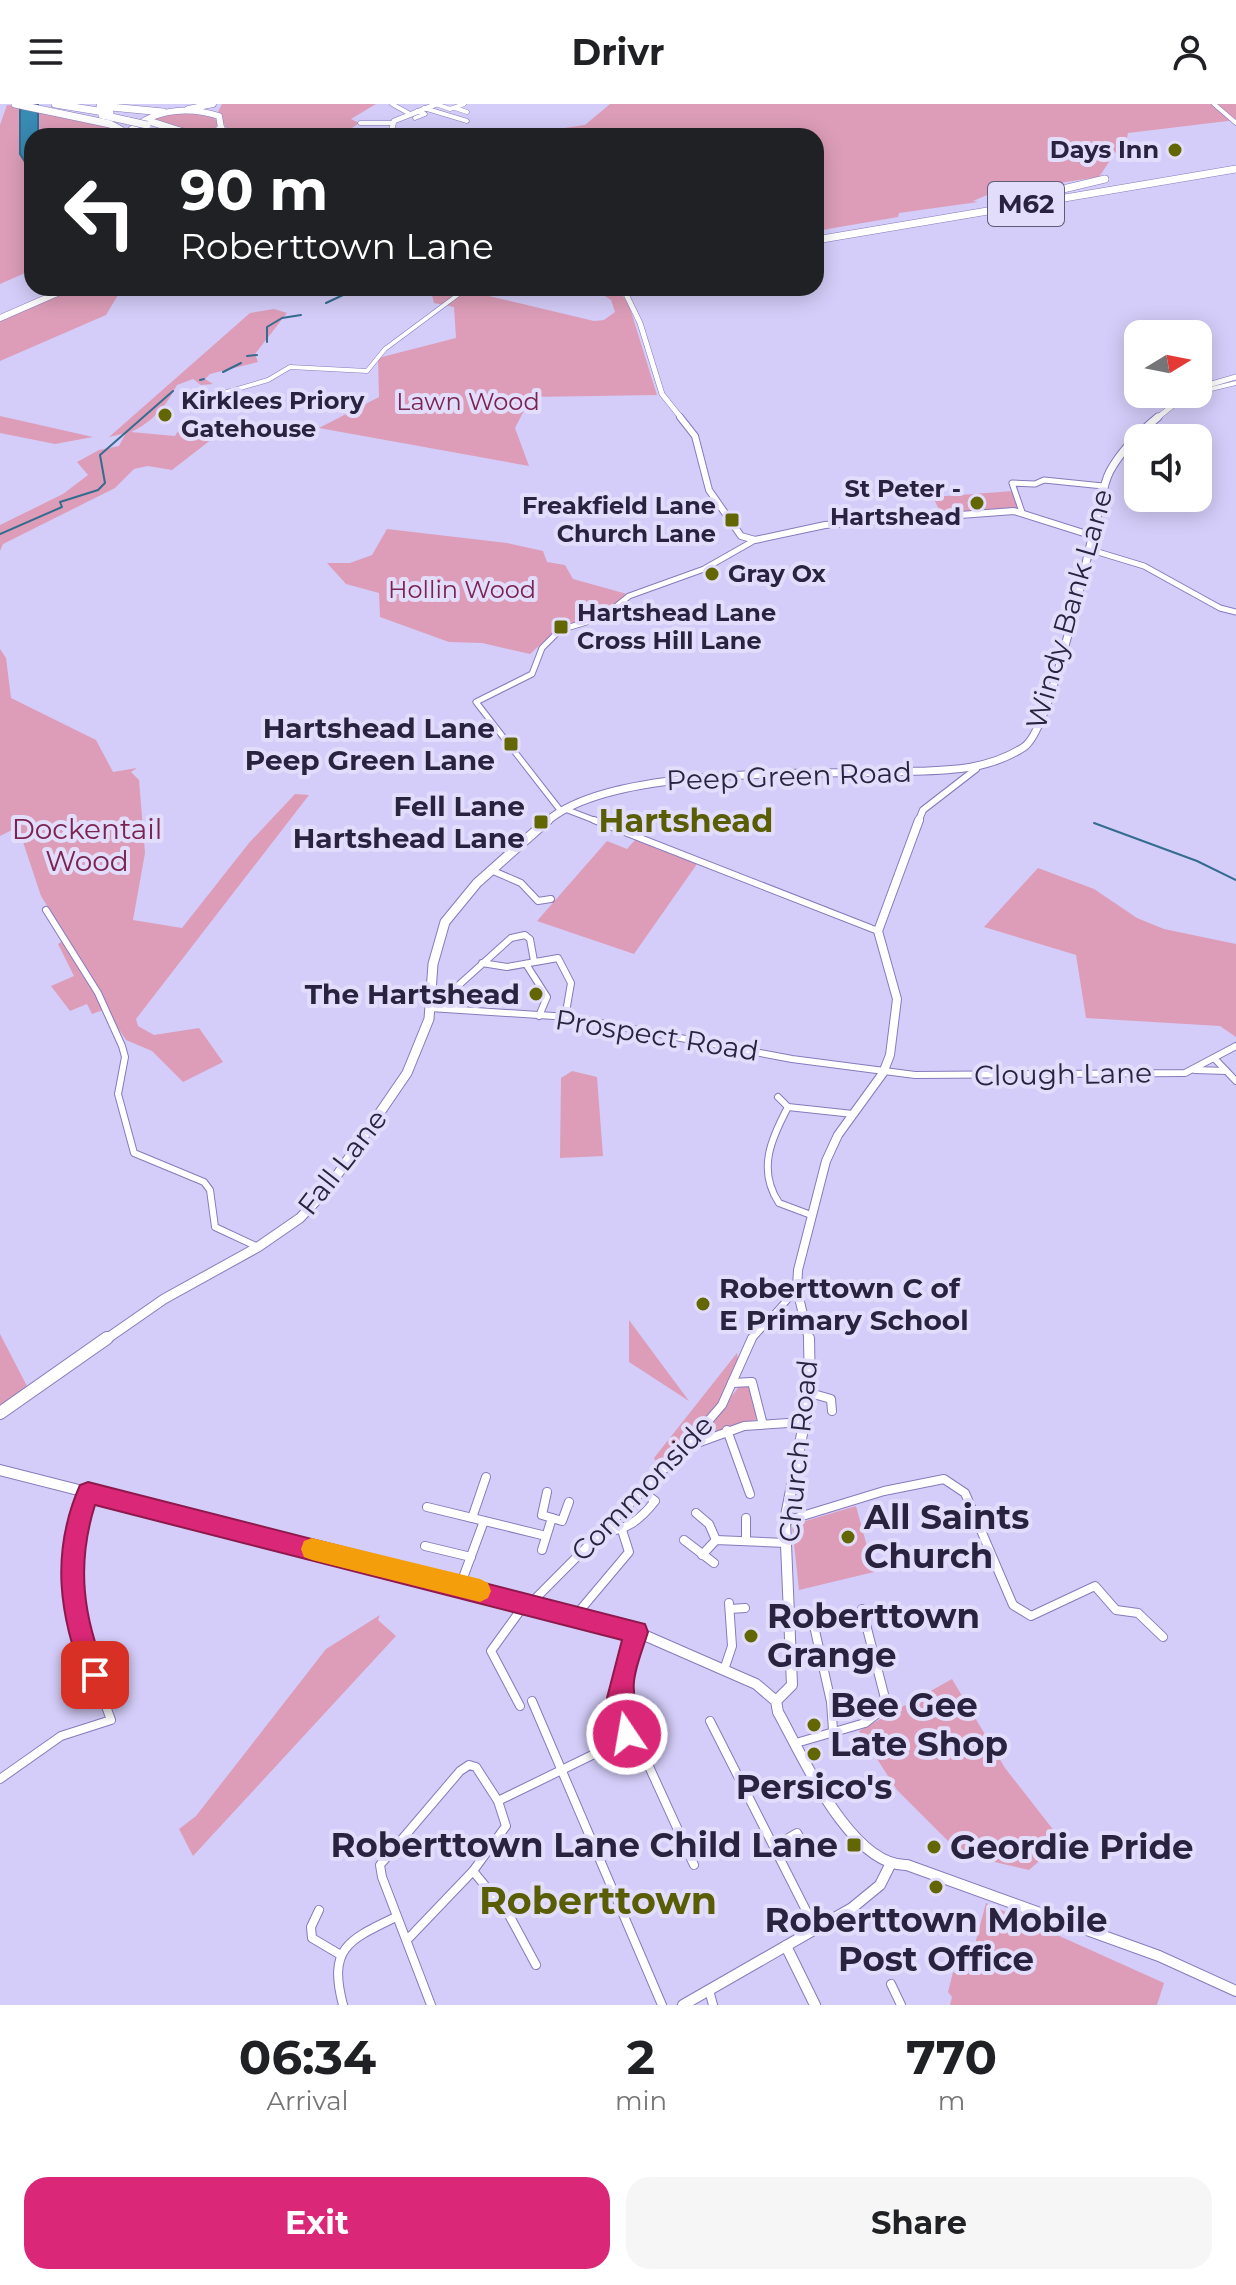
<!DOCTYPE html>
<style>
:root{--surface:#fff;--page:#f6f6f6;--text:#202124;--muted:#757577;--accent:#db2777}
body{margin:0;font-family:Montserrat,sans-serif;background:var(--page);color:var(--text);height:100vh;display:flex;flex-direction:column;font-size:30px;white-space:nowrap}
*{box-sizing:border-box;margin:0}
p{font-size:26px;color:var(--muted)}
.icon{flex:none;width:44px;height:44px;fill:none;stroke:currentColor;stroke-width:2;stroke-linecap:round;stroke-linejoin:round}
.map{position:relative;height:1901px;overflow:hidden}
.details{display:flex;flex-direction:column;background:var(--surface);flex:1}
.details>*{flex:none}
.hud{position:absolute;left:24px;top:24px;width:800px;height:168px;border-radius:24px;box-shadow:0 4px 20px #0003;background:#202124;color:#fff;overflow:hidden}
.needle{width:52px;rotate:80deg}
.controls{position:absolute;left:1124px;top:216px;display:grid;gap:16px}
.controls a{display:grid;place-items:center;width:88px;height:88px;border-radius:16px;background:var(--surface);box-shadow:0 4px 20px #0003;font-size:40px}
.pin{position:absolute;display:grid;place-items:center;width:68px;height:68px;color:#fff;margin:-34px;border-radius:16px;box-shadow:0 4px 12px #0006}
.me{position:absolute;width:88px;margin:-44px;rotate:348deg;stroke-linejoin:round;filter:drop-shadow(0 0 6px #0008)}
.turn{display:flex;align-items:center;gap:28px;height:168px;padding:0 24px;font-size:36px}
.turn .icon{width:104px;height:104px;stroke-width:2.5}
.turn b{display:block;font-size:56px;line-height:68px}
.eta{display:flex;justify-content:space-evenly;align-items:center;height:136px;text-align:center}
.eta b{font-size:48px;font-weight:700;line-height:56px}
.cta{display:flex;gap:16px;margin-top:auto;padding:16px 24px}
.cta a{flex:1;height:92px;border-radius:24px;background:var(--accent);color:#fff;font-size:32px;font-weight:700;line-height:92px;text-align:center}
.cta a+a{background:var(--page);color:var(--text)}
header{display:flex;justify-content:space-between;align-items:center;height:104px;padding:0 24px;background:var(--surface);font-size:36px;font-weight:700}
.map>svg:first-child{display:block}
.green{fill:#dd9db8}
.water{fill:#388bb3;stroke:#346c90;stroke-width:2}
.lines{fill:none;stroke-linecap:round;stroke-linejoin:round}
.stream{stroke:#346c90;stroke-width:2}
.minor-far3-casing{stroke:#877abc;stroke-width:5}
.minor-far2-casing{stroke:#877abc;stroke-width:7}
.minor-far1-casing{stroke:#877abc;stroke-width:8}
.minor-casing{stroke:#877abc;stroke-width:10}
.tertiary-far3-casing{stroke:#877abc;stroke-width:6}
.tertiary-far2-casing{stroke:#877abc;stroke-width:8}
.tertiary-far1-casing{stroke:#877abc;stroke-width:10}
.tertiary-casing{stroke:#877abc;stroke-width:12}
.secondary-far3-casing{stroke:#877abc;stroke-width:6}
.secondary-far2-casing{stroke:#877abc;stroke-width:9}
.secondary-far1-casing{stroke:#877abc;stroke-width:11}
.secondary-casing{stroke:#877abc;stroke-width:14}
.primary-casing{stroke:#877abc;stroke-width:7}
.trunk-casing{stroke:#877abc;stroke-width:7}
.motorway-casing{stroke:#877abc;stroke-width:8}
.minor-far3{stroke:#fff;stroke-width:4}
.minor-far2{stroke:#fff;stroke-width:5}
.minor-far1{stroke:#fff;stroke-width:6}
.minor{stroke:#fff;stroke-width:8}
.tertiary-far3{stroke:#fff;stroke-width:5}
.tertiary-far2{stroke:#fff;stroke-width:6}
.tertiary-far1{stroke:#fff;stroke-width:8}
.tertiary{stroke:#fff;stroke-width:10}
.secondary-far3{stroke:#fff;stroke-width:5}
.secondary-far2{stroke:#fff;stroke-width:7}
.secondary-far1{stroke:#fff;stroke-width:9}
.secondary{stroke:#fff;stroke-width:12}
.primary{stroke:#fff;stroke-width:6}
.trunk{stroke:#fff;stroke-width:6}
.motorway{stroke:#fff;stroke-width:7}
.motorway-bridge-casing{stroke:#877abc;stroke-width:8;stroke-linecap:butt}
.motorway-bridge{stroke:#fff;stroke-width:7}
.route{fill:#db2777;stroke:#8e194d;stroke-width:2}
.slow{fill:#f59e0b}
.poi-dot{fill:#626704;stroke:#e1ddfa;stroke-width:3}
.labels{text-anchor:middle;stroke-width:8;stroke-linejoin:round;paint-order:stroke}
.far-poi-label{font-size:24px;font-weight:bold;fill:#29233f;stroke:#e1ddfa;text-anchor:end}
.far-park-label{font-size:24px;fill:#7c2451;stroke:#e1ddfa}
.shield{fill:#e1ddfa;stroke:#605b77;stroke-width:2}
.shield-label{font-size:26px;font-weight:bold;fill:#29233f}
.street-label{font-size:28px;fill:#29233f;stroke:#e1ddfa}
.poi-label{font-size:28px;font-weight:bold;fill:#29233f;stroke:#e1ddfa;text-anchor:end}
.park-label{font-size:28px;fill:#7c2451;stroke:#e1ddfa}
.quarter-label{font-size:32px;font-weight:bold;fill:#595d04;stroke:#e1ddfa}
.near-poi-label{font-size:34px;font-weight:bold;fill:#29233f;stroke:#e1ddfa;text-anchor:start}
.near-quarter-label{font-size:38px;font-weight:bold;fill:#595d04;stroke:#e1ddfa}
</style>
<header><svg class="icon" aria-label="menu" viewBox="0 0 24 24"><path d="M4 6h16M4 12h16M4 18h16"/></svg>Drivr<svg class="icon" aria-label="person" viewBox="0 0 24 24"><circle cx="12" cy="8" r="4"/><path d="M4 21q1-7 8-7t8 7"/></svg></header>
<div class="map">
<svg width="1236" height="1901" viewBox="0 0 1236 1901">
<rect width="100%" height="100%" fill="#d4cdf9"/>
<!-- green -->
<g class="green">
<polygon points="222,0 376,0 351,15 359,19 341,32 230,32 218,8"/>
<polygon points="610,0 1236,0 1236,16 1128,29 1126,39 1119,43 1099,73 992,89 973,97 978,98 899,109 898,113 816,127 816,32 517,31 585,21"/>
<polygon points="7,1 19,2 20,50 32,69 32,166 0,180 0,21"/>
<polygon points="36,8 96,19 118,27 119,32 65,28 56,32 38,32"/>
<polygon points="170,8 212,11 219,20 207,32 151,15"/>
<polygon points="72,184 132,184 118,191 106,211 0,257 0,216"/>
<polygon points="416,184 455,184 594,217 604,216 615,208 611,196 593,184 617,184 629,201 657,291 531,293 515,324 529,362 319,324 379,293 378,254 456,234 454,203 434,199 431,187"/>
<path d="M274,205L287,209L255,250L258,258L210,270L205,275L213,280L201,281L193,275L177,281C166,302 154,317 131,328L175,332L182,321L192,322L212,335L172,366L148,362L134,365L115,384L3,440L0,447V421L63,390L88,371L77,358L99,346L119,342L126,329L109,333L250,209Z"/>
<polygon points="0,312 93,333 55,340 0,329"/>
<polygon points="1013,387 1019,405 941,410 933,393"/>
<polygon points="387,425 507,439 543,447 547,458 565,461 573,475 627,490 609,507 557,526 530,550 482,539 449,538 380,513 379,489 346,480 327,459 350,459 372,451"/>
<polygon points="0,545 6,554 11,594 96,636 113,668 137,664 131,668 139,676 145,749 133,816 182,824 249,739 295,690 309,691 136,915 138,922 154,931 199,924 223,958 183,978 152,947 126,936 116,921 110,922 103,906 92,910 87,900 70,907 51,882 74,872 58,840 67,834 41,792 18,723 0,732"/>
<polygon points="635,736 697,760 634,850 537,817 607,737 627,745"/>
<polygon points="1038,764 1094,785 1137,814 1164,825 1236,840 1236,933 1220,922 1086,914 1076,851 984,823"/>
<polygon points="572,967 597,973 603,1052 560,1054 561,974"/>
<polygon points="629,1216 689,1297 629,1258"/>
<polygon points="0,1230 29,1286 0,1303"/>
<polygon points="737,1249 738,1256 718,1299 659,1363 654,1354"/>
<polygon points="750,1280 758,1315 700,1334 740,1281"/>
<polygon points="856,1402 874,1468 799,1486 792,1421"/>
<polygon points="380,1511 378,1516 396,1532 193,1752 179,1725 196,1712 326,1545"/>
<polygon points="952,1575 1005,1664 1062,1737 1029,1766 961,1750 897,1686 859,1627"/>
<polygon points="986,1799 1164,1879 1157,1901 950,1901 952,1893 948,1888 953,1868 958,1870 961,1860 969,1863"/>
</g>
<!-- water -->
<polygon class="water" points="20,0 38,0 38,32 32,32 32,69 20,50"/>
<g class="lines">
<!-- stream -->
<g class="stream">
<polyline points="326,199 358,184"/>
<polyline points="267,238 267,223 282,214 301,211"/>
<polyline points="247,252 257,251"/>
<polyline points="223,268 241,259"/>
<polyline points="200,276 204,275"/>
<polyline points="0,430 62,403 60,398 98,386 105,379 100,351 173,287"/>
<polyline points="1094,719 1197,757 1236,776"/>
</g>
<defs>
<g id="minor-far3">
<polyline points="392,0 410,10"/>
<polyline points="436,0 450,5 464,0"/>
<polyline points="1214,0 1236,19"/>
<polyline points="424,4 467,17"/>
<polyline points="455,4 467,8"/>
<polyline points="415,14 425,10 417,7"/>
<polyline points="360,19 392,19"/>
<polyline points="390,29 409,30"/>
<polyline points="1207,286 1236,279"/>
<polyline points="210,293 268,276 290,263 367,267 385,245 467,184"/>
</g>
<g id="minor-far2">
<polyline points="1022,408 1012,379 1035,380 1044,376 1103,382"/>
<polyline points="1088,445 1144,462 1220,504 1236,508"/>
<polyline points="565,705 599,718"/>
<polyline points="560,706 476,598 532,570 542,544 560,526 603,513 629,492 704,465 755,436"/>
</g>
<g id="minor-far1">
<polyline points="594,716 878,827"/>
<polyline points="491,766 521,779 538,797 551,795"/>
<polyline points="46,806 98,889 122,942 125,953 118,990 134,1049 204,1078 210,1086 215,1123 258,1143"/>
<polyline points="482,859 507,863 558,854 571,879 565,914"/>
<polyline points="526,860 547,893 539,912"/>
<polyline points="430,902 440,898 511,834 525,831 530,835 534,857"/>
<polyline points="430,904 569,913 792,955 915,971 1185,969 1236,942"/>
<polyline points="1214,954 1236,977"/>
<polyline points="1195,966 1226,967"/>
<polyline points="778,993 788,1003 853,1010"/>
<path d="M788,1003C771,1035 757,1066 779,1099L811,1111"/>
<polyline points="751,1236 797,1185"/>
</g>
<g id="minor">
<polyline points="732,1279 752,1278 762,1317"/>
<polyline points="810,1289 831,1295 832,1307"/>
<polyline points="727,1326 750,1390"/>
<polyline points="689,1342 744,1322 803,1318"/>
<polyline points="547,1388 542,1411 562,1417 569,1398"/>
<polyline points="427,1403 546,1432"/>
<polyline points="696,1409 709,1420 716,1436"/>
<polyline points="472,1414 486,1373"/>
<polyline points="746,1414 746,1437"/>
<polyline points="786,1417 884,1387 944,1375 965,1389 1013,1501 1031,1512 1095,1482 1116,1506 1138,1509 1163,1533"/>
<path d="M602,1428C626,1427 640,1416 655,1397L642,1387"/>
<polyline points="684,1436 714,1459"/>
<polyline points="425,1442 471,1453"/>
<polyline points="542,1446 552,1414"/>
<polyline points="702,1451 716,1436 786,1439"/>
<polyline points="460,1482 484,1417"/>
<polyline points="531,1499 685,1344 722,1301 752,1234"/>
<polyline points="730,1505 745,1504"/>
<polyline points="576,1511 629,1448 622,1426"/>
<polyline points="812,1513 831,1598 833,1626"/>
<polyline points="724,1566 732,1542 729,1499"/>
<polyline points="532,1597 662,1901"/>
<polyline points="520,1602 491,1547 525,1500"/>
<polyline points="710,1617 816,1826"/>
<polyline points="631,1623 694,1761"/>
<polyline points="796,1639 865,1619 887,1602 862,1505"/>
<path d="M0,1675L61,1632L111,1616C79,1528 58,1483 88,1389"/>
<path d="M498,1697L621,1637L631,1623C617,1588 624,1562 637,1528"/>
<polyline points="775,1742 797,1729 806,1745"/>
<polyline points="473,1767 509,1811 536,1861"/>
<polyline points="319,1806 311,1823 312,1834 339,1850"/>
<polyline points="407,1836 473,1767 506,1722 498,1697 476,1663 469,1661 460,1667 380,1761 382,1773 431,1901"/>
<polyline points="891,1880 901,1901"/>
<polyline points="709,1886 713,1901"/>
<path d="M343,1901C328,1844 348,1836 396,1813"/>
</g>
<g id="tertiary-far3">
<polyline points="390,32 394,17 437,0"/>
<polyline points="623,184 640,219 662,290 682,315"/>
</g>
<g id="tertiary-far2">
<polyline points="680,313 695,332 709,386 741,432 755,436 825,421 1014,407 1090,431"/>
<polyline points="918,718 923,706 976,665"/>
</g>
<polyline id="tertiary-far1" points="809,1236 797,1185 798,1166 826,1057 838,1031 883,969 890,951 897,895 878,827 919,716"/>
<g id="tertiary">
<path d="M0,1366L637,1528L756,1580L776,1597L778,1608C802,1651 851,1763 907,1761L1159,1852L1236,1887"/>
<polyline points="776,1597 792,1581 785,1417 810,1289 809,1234"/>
<polyline points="786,1842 815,1901"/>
<polyline points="683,1901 852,1804 880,1781 890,1761"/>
</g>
<g id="secondary-far3">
<polyline points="1198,284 1236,273"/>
<polyline points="1156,315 1187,290"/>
</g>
<path id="secondary-far2" d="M546,718C611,661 807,671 895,668C940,666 984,669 1024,643C1050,627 1087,452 1097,413C1101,399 1103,380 1110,367C1122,345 1140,328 1158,313"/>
<polyline id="secondary-far1" points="105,1236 164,1195 258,1143 300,1114 329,1083 407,969 429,915 433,860 445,818 477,779 548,716"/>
<polyline id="secondary" points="0,1309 107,1234"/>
<polyline id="primary" points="188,5 213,0"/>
<g id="trunk">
<path d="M124,32C150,6 184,1 219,12L221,24L210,32"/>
<polyline points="0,214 69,184"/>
</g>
<g id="motorway">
<polyline points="15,0 110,20 121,26 122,32"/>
<polyline points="55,0 110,9"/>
<polyline points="100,2 163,8"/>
<polyline points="102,11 129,17"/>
<polyline points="152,18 196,32"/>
<polyline points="221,24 225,32"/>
<polyline points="1038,91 1105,75"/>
<polyline points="816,136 1236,65"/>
</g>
</defs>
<!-- minor-far3 casing -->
<use href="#minor-far3" class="minor-far3-casing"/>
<!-- minor-far2 casing -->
<use href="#minor-far2" class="minor-far2-casing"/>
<!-- minor-far1 casing -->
<use href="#minor-far1" class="minor-far1-casing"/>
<!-- minor casing -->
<use href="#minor" class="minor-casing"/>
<!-- tertiary-far3 casing -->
<use href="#tertiary-far3" class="tertiary-far3-casing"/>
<!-- tertiary-far2 casing -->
<use href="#tertiary-far2" class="tertiary-far2-casing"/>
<!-- tertiary-far1 casing -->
<use href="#tertiary-far1" class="tertiary-far1-casing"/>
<!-- tertiary casing -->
<use href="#tertiary" class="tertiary-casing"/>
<!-- secondary-far3 casing -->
<use href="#secondary-far3" class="secondary-far3-casing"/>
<!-- secondary-far2 casing -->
<use href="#secondary-far2" class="secondary-far2-casing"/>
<!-- secondary-far1 casing -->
<use href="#secondary-far1" class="secondary-far1-casing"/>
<!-- secondary casing -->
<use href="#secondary" class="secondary-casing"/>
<!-- primary casing -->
<use href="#primary" class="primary-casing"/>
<!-- trunk casing -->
<use href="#trunk" class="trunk-casing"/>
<!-- motorway casing -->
<use href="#motorway" class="motorway-casing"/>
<!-- minor-far3 -->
<use href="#minor-far3" class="minor-far3"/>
<!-- minor-far2 -->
<use href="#minor-far2" class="minor-far2"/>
<!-- minor-far1 -->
<use href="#minor-far1" class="minor-far1"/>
<!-- minor -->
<use href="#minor" class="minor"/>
<!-- tertiary-far3 -->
<use href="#tertiary-far3" class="tertiary-far3"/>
<!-- tertiary-far2 -->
<use href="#tertiary-far2" class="tertiary-far2"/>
<!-- tertiary-far1 -->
<use href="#tertiary-far1" class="tertiary-far1"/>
<!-- tertiary -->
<use href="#tertiary" class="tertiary"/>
<!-- secondary-far3 -->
<use href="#secondary-far3" class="secondary-far3"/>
<!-- secondary-far2 -->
<use href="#secondary-far2" class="secondary-far2"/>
<!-- secondary-far1 -->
<use href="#secondary-far1" class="secondary-far1"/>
<!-- secondary -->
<use href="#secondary" class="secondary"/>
<!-- primary -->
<use href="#primary" class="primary"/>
<!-- trunk -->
<use href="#trunk" class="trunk"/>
<!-- motorway -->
<use href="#motorway" class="motorway"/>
<defs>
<polyline id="motorway-bridge" points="129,17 147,21"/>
</defs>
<!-- motorway-bridge casing -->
<use href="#motorway-bridge" class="motorway-bridge-casing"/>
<!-- motorway-bridge -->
<use href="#motorway-bridge" class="motorway-bridge"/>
</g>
<!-- route -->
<path class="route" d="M88,1378L645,1520L648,1528C635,1569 626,1580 643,1623L636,1639L627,1643L619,1639L615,1630L618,1622L607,1594L622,1536L95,1401C76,1461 83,1514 107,1571L103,1580L95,1583L86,1580C59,1513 50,1449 80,1381Z"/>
<!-- slow -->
<polygon class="slow" points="312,1434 480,1475 488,1479 491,1487 488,1494 480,1498 312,1456 304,1453 301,1445 304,1437"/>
<!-- markers -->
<g class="poi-dot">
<circle cx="1175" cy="46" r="8"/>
<circle cx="165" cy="311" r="8"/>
<circle cx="977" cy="399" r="8"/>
<rect x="724" y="408" width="16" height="16" rx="4"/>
<circle cx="712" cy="470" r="8"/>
<rect x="553" y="515" width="16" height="16" rx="4"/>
<rect x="503" y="632" width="16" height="16" rx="4"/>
<rect x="533" y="710" width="16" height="16" rx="4"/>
<circle cx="536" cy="890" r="8"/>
<circle cx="703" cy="1200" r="8"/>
<circle cx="848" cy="1433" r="8"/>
<circle cx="751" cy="1532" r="8"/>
<circle cx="814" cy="1621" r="8"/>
<circle cx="814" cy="1650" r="8"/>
<rect x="846" y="1733" width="16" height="16" rx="4"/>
<circle cx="934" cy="1743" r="8"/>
<circle cx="936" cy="1783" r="8"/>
</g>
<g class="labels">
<!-- far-poi labels -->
<g class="far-poi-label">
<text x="1159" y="54">Days Inn</text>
<text x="181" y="305" text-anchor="start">Kirklees Priory<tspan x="181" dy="28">Gatehouse</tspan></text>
<text x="961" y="393">St Peter -<tspan x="961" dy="28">Hartshead</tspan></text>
<text x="716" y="410">Freakfield Lane<tspan x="716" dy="28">Church Lane</tspan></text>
<text x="728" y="478" text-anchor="start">Gray Ox</text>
<text x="577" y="517" text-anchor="start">Hartshead Lane<tspan x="577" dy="28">Cross Hill Lane</tspan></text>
</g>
<!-- far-park labels -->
<g class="far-park-label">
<text x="468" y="306">Lawn Wood</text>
<text x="462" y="494">Hollin Wood</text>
</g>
<!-- shield labels -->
<rect class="shield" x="988" y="78" width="76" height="44" rx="6"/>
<g class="shield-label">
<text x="1026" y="109">M62</text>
</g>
<!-- street labels -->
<g class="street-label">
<text transform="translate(1069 505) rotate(-74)" y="10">Windy Bank Lane</text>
<text transform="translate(789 672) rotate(-2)" y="10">Peep Green Road</text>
<text transform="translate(657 931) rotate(9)" y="10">Prospect Road</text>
<text transform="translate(1063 970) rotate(-1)" y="10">Clough Lane</text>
<text transform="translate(342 1058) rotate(-52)" y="10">Fall Lane</text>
<text transform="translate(798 1347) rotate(-84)" y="10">Church Road</text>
<text transform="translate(642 1384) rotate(-46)" y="10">Commonside</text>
</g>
<!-- poi labels -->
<g class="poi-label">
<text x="495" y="634">Hartshead Lane<tspan x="495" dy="32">Peep Green Lane</tspan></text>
<text x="525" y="712">Fell Lane<tspan x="525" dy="32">Hartshead Lane</tspan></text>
<text x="520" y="900">The Hartshead</text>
<text x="719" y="1194" text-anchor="start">Roberttown C of<tspan x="719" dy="32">E Primary School</tspan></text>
</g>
<!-- park labels -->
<g class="park-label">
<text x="87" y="735">Dockentail<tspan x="87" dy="32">Wood</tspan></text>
</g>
<!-- quarter labels -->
<g class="quarter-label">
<text x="686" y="728">Hartshead</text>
</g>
<!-- near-poi labels -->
<g class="near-poi-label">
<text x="864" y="1425">All Saints<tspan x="864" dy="39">Church</tspan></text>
<text x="767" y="1524">Roberttown<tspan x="767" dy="39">Grange</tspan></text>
<text x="830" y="1613">Bee Gee<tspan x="830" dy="39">Late Shop</tspan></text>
<text x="814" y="1695" text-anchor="middle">Persico's</text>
<text x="838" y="1753" text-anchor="end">Roberttown Lane Child Lane</text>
<text x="950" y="1755">Geordie Pride</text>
<text x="936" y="1828" text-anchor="middle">Roberttown Mobile<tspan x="936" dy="39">Post Office</tspan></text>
</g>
<!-- near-quarter labels -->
<g class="near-quarter-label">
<text x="598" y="1810">Roberttown</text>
</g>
</g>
</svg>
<div class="controls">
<a><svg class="needle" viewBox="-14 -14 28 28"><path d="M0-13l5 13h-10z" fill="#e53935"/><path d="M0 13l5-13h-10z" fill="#757577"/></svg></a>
<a><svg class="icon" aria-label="sound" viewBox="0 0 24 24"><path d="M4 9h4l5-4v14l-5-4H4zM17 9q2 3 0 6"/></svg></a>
</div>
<div class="pin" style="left:95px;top:1571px;background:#d93025"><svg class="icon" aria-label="arrive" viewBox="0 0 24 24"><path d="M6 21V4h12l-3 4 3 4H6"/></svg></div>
<svg class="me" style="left:627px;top:1630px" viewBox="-20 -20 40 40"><circle r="17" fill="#db2777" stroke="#fff" stroke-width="3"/><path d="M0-11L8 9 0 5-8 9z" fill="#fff"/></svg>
<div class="hud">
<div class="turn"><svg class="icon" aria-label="left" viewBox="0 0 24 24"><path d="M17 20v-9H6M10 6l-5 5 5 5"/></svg><div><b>90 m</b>Roberttown Lane</div></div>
</div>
</div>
<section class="details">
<div class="eta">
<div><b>06:34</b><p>Arrival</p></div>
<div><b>2</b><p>min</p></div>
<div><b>770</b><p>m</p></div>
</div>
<div class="cta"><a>Exit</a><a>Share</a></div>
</section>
